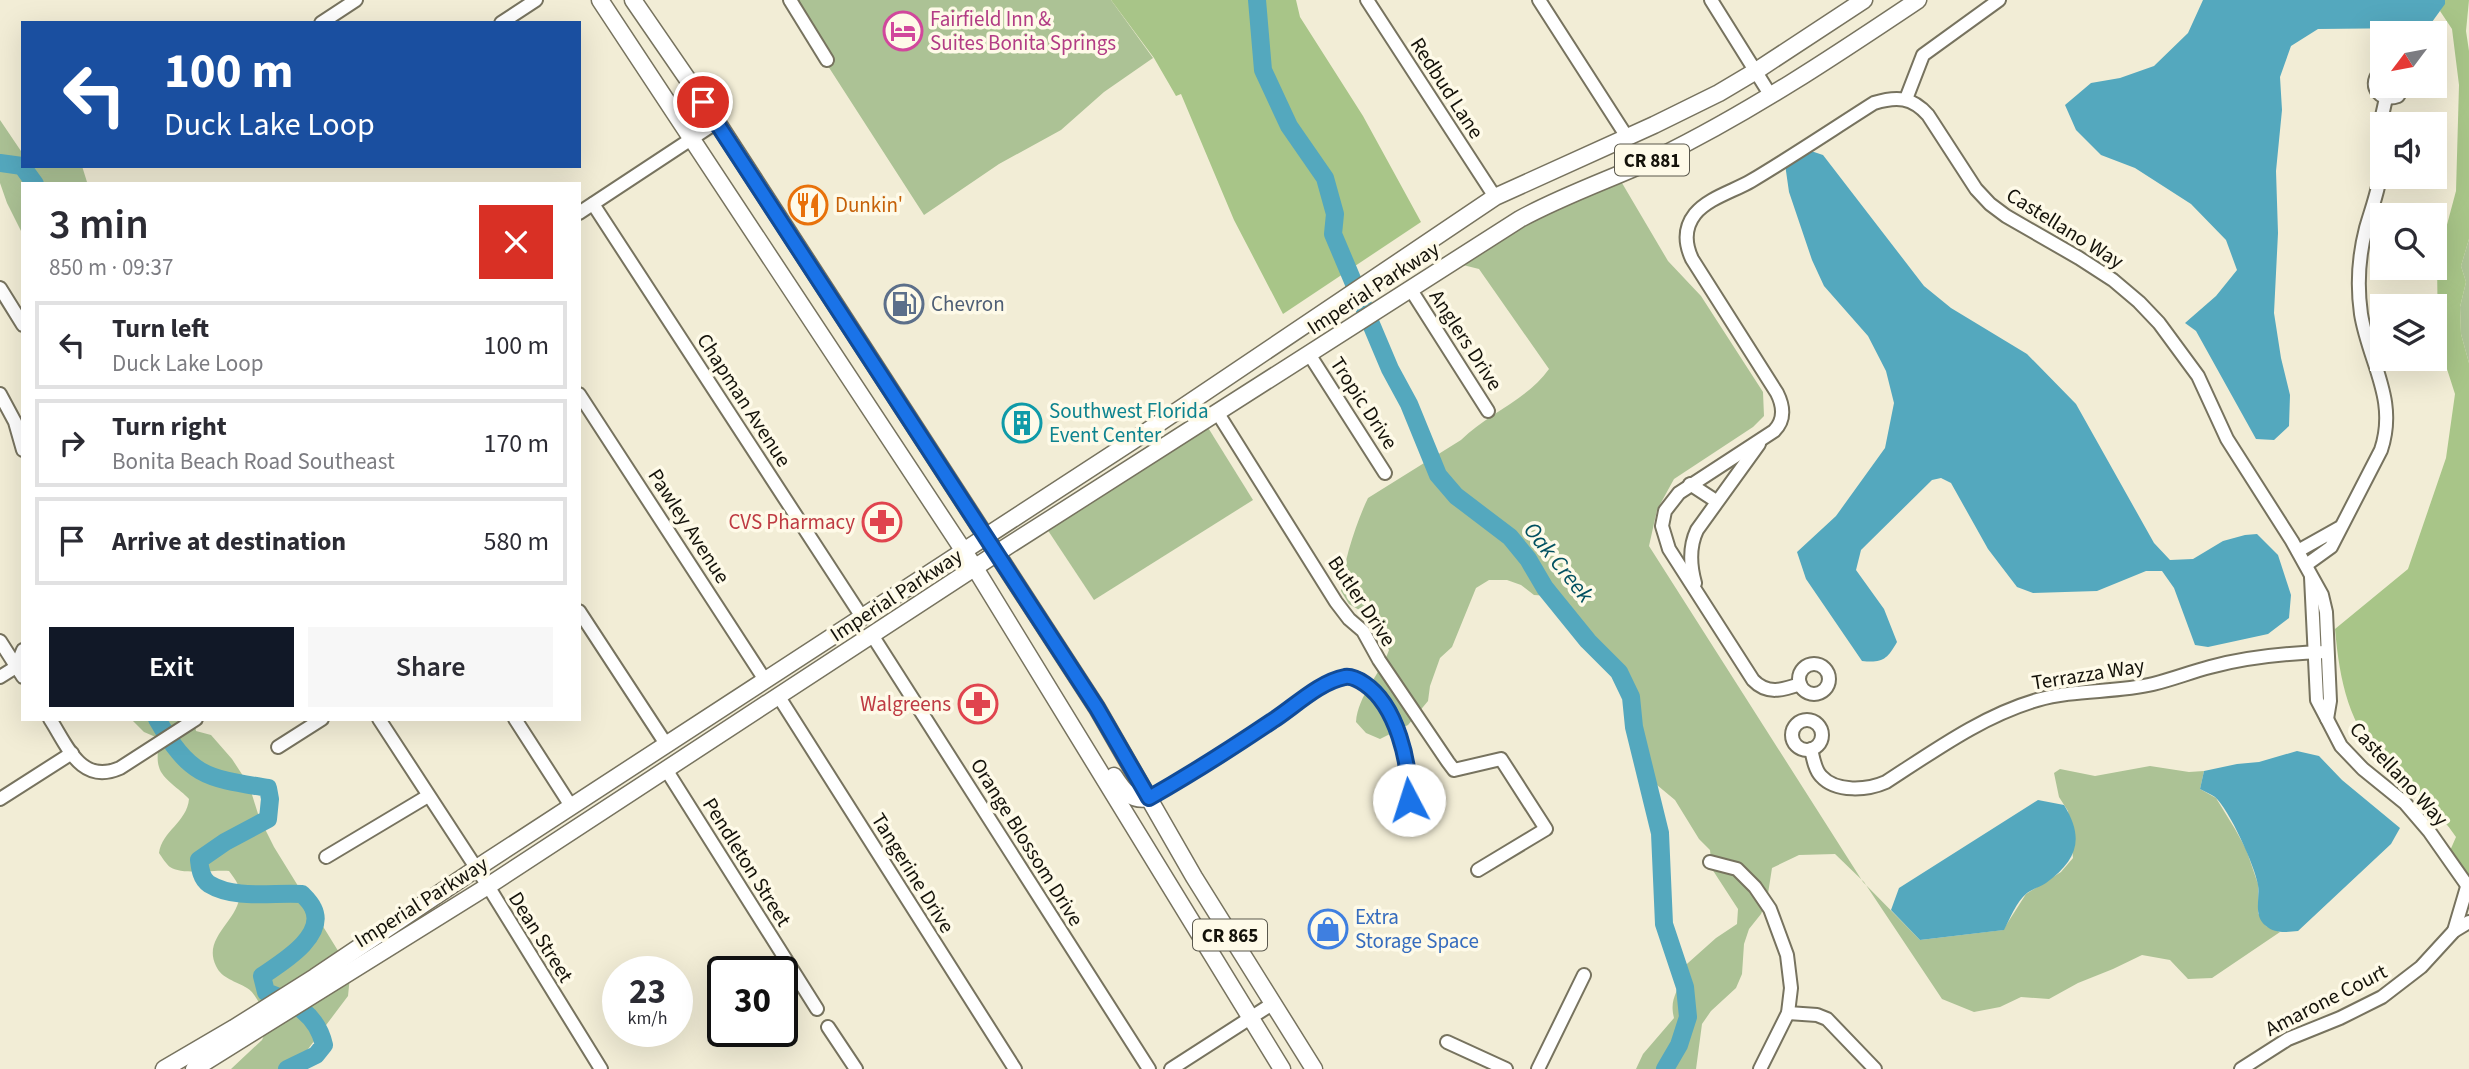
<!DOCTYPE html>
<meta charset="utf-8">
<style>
:root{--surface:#fff;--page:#f7f7f7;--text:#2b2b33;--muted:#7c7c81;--line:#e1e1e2;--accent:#111827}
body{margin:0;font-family:"Source Sans 3",sans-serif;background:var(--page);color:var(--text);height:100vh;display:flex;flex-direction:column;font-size:26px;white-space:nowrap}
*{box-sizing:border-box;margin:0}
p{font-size:23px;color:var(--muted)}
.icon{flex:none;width:38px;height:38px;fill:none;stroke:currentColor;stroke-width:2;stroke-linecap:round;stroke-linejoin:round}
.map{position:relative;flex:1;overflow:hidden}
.sheet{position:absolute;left:21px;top:182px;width:560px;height:539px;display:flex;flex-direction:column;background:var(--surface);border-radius:0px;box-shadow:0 7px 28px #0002}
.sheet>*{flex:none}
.hud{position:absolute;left:21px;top:21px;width:560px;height:147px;border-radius:0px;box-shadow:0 7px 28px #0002;background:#1a4fa0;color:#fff;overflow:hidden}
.needle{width:46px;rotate:238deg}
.controls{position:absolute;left:2370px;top:21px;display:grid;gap:14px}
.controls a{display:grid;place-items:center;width:77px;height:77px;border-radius:0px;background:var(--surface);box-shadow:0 7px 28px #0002;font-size:35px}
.speed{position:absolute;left:602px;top:956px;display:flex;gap:14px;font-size:35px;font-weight:700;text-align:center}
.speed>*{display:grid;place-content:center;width:91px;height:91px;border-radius:50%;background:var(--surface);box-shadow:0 7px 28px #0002;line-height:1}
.speed small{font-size:18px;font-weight:400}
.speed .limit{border:4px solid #111;border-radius:10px;background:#fff;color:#111}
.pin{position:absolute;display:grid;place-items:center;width:60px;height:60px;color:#fff;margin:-30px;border:4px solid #fff;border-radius:50%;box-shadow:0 2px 7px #0007}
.me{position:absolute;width:77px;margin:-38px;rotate:355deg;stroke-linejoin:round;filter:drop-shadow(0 0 5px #0008)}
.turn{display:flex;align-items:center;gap:24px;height:147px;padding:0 28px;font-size:32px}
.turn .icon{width:91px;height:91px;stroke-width:2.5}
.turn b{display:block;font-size:49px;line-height:60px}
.round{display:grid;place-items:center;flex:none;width:74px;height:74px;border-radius:0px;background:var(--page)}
.summary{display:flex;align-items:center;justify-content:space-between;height:119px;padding:0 28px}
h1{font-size:42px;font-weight:600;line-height:52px}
.cta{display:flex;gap:14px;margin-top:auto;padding:14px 28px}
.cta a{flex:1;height:80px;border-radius:0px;background:var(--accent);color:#fff;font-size:28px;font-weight:600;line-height:80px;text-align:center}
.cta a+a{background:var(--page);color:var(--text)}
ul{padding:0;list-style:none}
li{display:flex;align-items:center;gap:21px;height:88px;margin:0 14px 10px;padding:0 14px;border:4px solid var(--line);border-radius:0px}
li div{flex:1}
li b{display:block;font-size:26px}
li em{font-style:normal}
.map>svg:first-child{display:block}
.green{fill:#acc295}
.forest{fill:#a8c588}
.water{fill:#54a8be}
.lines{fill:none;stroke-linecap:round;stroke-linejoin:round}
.river{stroke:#54a8be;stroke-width:18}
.minor-casing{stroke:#77735f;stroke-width:16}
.major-casing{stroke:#77735f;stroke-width:19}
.minor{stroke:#fff;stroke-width:12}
.major{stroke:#fff;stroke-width:16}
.route-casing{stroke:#114b97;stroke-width:18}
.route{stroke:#1a73e8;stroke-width:12}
.labels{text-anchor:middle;stroke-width:7;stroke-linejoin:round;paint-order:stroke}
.shield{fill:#fefae8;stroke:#5a584d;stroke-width:2}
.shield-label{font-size:19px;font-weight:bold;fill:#14120a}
.hotel-label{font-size:21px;fill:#b23c85;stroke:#fefae8;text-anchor:start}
.street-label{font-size:21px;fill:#14120a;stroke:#fefae8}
.food-label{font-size:21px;fill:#c56008;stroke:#fefae8;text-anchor:start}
.service-label{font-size:21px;fill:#4e5e75;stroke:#fefae8;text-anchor:start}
.culture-label{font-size:21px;fill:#0d838f;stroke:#fefae8;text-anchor:start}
.health-label{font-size:21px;fill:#be3a42;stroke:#fefae8;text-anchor:end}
.shop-label{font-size:21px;fill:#366cbe;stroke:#fefae8;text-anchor:start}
.water-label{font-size:23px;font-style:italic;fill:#015060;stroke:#fefae8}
</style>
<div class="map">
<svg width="2469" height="1069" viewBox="0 0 2469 1069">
<rect width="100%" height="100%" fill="#f2edd6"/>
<!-- green -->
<g class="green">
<polygon points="794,0 1111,0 1153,58 1104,92 1061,130 999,164 924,215 788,4"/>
<polygon points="0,120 23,154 23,166 82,166 87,182 87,184 23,184 23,235 7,203 0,183"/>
<path d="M1622,183L1668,261L1701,296L1763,392L1764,416L1753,427L1674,479L1657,510L1649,546L1863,882L1920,940L2003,930L2026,894L2061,872L2073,858L2068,811L2059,797L2054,773L2060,769L2095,776L2150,766L2189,772L2204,771L2200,789L2216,798L2235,829L2246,849L2258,884V913L2266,926L2280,932L2212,978L2188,979L2170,960L2142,955L2113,969L2078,983L2049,999L2021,997L2000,1007L1974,1012L1942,999L1864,882L1835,854L1799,855L1772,868L1767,900L1761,914L1749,929L1744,944L1742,974L1736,988L1711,1011L1702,1024L1696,1069H1636L1643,1054L1674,1018C1668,994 1683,992 1679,971L1716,938L1737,924L1738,909L1712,869L1710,850L1699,839L1675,800L1651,780L1643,767L1637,752L1624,692L1603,659L1562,606L1549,596L1534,595L1521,585L1507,580H1489L1476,588L1452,647L1440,658L1430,686L1428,701L1408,725L1380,739L1366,733L1356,722C1358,695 1380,675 1389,650L1378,621L1349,604L1341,591C1343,563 1356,523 1368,498L1461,440C1488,413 1527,400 1549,369L1479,269L1463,265L1507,235L1566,205Z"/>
<polygon points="2469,239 2469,363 2461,334 2460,307 2466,282 2461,266"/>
<polygon points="1207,426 1253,500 1094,600 1047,529"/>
<path d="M131,719H194L196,731L211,735L232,759L249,785L259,817L274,847L340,954L261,1005C257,1000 253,991 247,988C236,981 222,979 216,966C200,934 249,916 238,885C236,880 232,875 229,871C214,870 181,875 170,867C166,864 162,857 159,853C162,831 187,822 189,799C180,789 162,779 159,767C156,759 159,747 158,738L144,732Z"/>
<polygon points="350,976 348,996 302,1057 299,1069 231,1069 262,1040 267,1029"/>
</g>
<!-- forest -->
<g class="forest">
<polygon points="1111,0 1296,0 1300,17 1363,116 1421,222 1283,314 1234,220 1181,94 1176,96 1154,58"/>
<path d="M2445,0H2469L2466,31L2469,51V239L2461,266L2466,282L2460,307L2461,334L2469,363V885L2446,860L2456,837C2438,810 2414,794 2392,771C2350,731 2340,685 2335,629L2408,569L2446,458L2455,394L2438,341L2437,262L2456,191L2459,85L2452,29L2440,11Z"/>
</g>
<!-- water -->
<g class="water">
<polygon points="2203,0 2445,0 2445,4 2432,22 2415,28 2318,29 2291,46 2280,77 2282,110 2276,171 2278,233 2274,313 2281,358 2290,395 2289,426 2274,440 2256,439 2196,331 2185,323 2216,296 2237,270 2226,240 2191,204 2135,168 2101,155 2076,130 2065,105 2091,83 2120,78 2154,66 2188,33"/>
<path d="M1805,149L1823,155L1924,286L1951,308L2027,354L2076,404L2154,543L2170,560L2193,559L2223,541L2245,535L2257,534L2278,555L2291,595L2289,618L2268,634L2208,647L2195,645L2174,588L2162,571H2146L2097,591L2033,593L2017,587L1988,549L1951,483L1941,478L1932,480L1861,550L1856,570L1884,609L1897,642C1887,660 1882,663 1862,661L1806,579L1797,552L1836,516L1885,448L1894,403L1886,371L1868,336L1824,286L1812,260L1789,192L1785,164Z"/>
<path d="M2297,751L2319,756L2342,780L2400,828L2391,844L2298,931C2288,932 2275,934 2266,926C2253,916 2260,899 2258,885C2255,866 2229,809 2215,797C2211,794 2205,792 2200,789L2204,771L2237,764L2259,762Z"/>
<path d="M2038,800L2064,805C2085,839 2077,860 2046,883C2040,887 2032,889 2027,893C2016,902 2010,919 2004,930L1920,940L1891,910L1899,888Z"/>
</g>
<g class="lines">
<!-- river -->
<g class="river">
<polyline points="1257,0 1263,70 1289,126 1325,178 1335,214 1333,234 1390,369 1409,404 1438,475 1456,496 1510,537 1528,559 1545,588 1588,641 1619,672 1631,697 1634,727 1660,833 1664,924 1685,987 1688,1017 1679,1045 1665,1069"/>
<polyline points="0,163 22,166 35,184"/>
<path d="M157,719C190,777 206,778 268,788L270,799L268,819L225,842L199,860C200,868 201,879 209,884C235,900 274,892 302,894C306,898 311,903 313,908C327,936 281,963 262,976L266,992C294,1002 317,1014 324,1045L316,1055L287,1069"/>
</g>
<defs>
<g id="minor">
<polyline points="790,0 827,60"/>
<polyline points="1367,0 1495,197"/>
<polyline points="1539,0 1627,137"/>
<polyline points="1711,0 1771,96"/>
<polyline points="321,23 356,0"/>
<polyline points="501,23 536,0"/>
<path d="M2382,70C2366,84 2379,103 2398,96L2404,86"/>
<polyline points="1906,99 1923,55 1999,0"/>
<polyline points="2382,144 2380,125 2386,98"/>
<polyline points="593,204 862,617"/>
<polyline points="579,213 717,122"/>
<polyline points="0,288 23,325"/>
<polyline points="1411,290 1488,411"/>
<polyline points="1309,354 1385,473"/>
<polyline points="0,394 15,422 23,450"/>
<polyline points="579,394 765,680"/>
<polyline points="1217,412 1336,602 1349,619 1363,631 1379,660 1448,762 1454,770 1501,759 1546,829 1478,870"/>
<polyline points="1690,484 1716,501"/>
<polyline points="2298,551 2339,528"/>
<path d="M2306,565L2331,547L2381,450C2398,399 2369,363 2361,314C2357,286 2359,255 2366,228C2372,207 2380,187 2382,165"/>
<polyline points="2311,577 2317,700 2327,719 2341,746 2363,769 2405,803 2429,831 2469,888"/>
<path d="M1695,583C1690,565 1689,547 1697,530L1759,444"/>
<polyline points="579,611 666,744"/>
<polyline points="872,635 1149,1069"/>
<polyline points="0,641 23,677"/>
<circle cx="1814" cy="679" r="15"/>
<polyline points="0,677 16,667 23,650"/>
<path d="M1800,684C1783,690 1767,695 1753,680L1669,549L1662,526L1665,511L1679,493L1774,431C1785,420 1784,407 1777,393L1692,259C1685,244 1684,228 1695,214C1708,198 1734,191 1751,181C1793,156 1833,129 1874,103C1897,96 1912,97 1928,115L1976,189L1990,204L2006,216L2079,258L2113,280L2139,302L2159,323L2198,376L2227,439L2292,541L2322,595L2326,612L2330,701L2327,719"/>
<polyline points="779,697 1015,1069"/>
<path d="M50,719C68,747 81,785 120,768L196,719"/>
<polyline points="379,719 488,886 601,1069"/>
<polyline points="515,719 571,806"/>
<circle cx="1807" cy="735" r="15"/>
<polyline points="278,747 322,719"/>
<path d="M1811,749C1813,758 1815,770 1821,776C1836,793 1868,790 1886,782C1934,751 1982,716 2037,700C2075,689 2115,693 2153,684C2173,679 2191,672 2210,667C2247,657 2289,653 2327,652"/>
<polyline points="667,771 817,1009"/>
<path d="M1149,798C1191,774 1232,748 1272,721C1294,707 1319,682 1345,677C1354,675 1363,682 1369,687C1399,711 1410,764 1409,800"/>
<polyline points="0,799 72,753"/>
<polyline points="326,857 428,796"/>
<polyline points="1710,862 1737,869 1755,887 1770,909 1787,955 1791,988 1788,1013 1760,1069"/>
<polyline points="2454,931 2467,887"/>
<polyline points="1788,1013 1817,1015 1827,1019 1875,1069"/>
<polyline points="828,1027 856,1069"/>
<polyline points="1447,1042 1506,1069"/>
<polyline points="1171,1069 1272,1004"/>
<polyline points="1538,1069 1584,975"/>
<polyline points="2241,1069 2288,1039 2340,1018 2382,997 2421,967 2454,931 2469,922"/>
</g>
<g id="major">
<polyline points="600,0 975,568 1282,1069"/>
<polyline points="633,0 717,122 1097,708 1194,877 1314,1069"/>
<path d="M1114,776C1123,790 1131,802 1149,798"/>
<polyline points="164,1069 234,1028 315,977 486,862 1134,440 1495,197 1654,125 1719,93 1756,71 1864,0"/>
<path d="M194,1069L488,886L997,553L1520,219C1564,195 1611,179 1657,158C1749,113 1833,57 1918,0"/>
</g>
</defs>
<!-- minor casing -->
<use href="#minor" class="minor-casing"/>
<!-- major casing -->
<use href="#major" class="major-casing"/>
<!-- minor -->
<use href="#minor" class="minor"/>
<!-- major -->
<use href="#major" class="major"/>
</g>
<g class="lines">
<defs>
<path id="route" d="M703,102L1097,708L1149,798C1191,774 1232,748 1272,721C1294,707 1319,682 1345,677C1352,676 1359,680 1365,684C1397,706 1410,763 1409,800"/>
</defs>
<!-- route casing -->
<use href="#route" class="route-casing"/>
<!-- route -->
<use href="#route" class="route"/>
</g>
<!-- icons -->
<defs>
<symbol id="hotel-ring" viewBox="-11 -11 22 22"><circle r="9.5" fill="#fefae8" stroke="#d1479c" stroke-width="1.5"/><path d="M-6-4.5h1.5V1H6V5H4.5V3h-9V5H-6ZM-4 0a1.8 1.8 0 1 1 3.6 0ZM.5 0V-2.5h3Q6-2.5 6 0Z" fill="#d1479c"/></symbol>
<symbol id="restaurant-ring" viewBox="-11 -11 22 22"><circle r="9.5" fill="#fefae8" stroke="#e8710a" stroke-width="1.5"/><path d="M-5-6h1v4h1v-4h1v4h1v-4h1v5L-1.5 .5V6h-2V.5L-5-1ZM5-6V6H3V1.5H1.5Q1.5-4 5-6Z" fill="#e8710a"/></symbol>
<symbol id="fuel-ring" viewBox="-11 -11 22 22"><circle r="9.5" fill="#fefae8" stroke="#5c6f8a" stroke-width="1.5"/><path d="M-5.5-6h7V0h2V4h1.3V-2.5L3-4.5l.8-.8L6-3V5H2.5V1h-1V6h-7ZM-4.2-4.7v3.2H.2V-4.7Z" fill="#5c6f8a"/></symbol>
<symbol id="building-ring" viewBox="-11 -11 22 22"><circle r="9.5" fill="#fefae8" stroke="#0f9aa8" stroke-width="1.5"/><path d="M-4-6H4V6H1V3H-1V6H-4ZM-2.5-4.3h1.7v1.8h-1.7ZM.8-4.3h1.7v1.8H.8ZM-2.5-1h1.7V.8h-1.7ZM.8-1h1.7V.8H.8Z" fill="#0f9aa8"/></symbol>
<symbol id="pharmacy-ring" viewBox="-11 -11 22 22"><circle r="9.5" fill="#fefae8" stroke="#e0444e" stroke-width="1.5"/><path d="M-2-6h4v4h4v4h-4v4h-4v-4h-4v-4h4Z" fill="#e0444e"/></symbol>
<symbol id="shop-ring" viewBox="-11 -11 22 22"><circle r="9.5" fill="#fefae8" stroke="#3f7fe0" stroke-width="1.5"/><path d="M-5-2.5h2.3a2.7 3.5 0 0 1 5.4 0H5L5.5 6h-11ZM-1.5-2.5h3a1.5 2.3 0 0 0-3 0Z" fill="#3f7fe0"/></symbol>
</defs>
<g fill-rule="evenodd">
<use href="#hotel-ring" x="881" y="9" width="44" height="44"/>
<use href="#restaurant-ring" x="786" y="183" width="44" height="44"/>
<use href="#fuel-ring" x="882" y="282" width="44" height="44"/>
<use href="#building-ring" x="1000" y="401" width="44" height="44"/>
<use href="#pharmacy-ring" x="860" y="500" width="44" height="44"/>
<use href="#pharmacy-ring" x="956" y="682" width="44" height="44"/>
<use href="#shop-ring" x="1306" y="907" width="44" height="44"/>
</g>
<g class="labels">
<!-- shield labels -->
<g class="shield">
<rect x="1615" y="144.5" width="74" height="31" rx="5"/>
<rect x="1193" y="919.5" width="74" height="31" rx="5"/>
</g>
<g class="shield-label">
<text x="1652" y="167">CR 881</text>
<text x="1230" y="942">CR 865</text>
</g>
<!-- hotel labels -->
<g class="hotel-label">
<text x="930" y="26">Fairfield Inn &amp;<tspan x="930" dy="24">Suites Bonita Springs</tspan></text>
</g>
<!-- street labels -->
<g class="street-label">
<text transform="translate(1447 88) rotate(57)" y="7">Redbud Lane</text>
<text transform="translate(2065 228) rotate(32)" y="7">Castellano Way</text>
<text transform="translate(1373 288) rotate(-33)" y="7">Imperial Parkway</text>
<text transform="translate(1466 340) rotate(57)" y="7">Anglers Drive</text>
<text transform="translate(744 400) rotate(57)" y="7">Chapman Avenue</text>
<text transform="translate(1364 403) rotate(57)" y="7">Tropic Drive</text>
<text transform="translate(689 526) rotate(57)" y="7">Pawley Avenue</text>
<text transform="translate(896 595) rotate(-33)" y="7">Imperial Parkway</text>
<text transform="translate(1362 601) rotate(56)" y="7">Butler Drive</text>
<text transform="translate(2088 674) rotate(-9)" y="7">Terrazza Way</text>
<text transform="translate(2399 774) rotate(47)" y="7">Castellano Way</text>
<text transform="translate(1027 842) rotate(58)" y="7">Orange Blossom Drive</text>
<text transform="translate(747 862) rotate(58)" y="7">Pendleton Street</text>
<text transform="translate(913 873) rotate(58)" y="7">Tangerine Drive</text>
<text transform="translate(421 902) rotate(-32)" y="7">Imperial Parkway</text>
<text transform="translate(541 937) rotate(58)" y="7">Dean Street</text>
<text transform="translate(2326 1000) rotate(-27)" y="7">Amarone Court</text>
</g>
<!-- food labels -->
<g class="food-label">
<text x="835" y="212">Dunkin'</text>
</g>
<!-- service labels -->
<g class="service-label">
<text x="931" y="311">Chevron</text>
</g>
<!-- culture labels -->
<g class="culture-label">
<text x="1049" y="418">Southwest Florida<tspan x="1049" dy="24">Event Center</tspan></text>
</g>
<!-- health labels -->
<g class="health-label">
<text x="855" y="529">CVS Pharmacy</text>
<text x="951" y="711">Walgreens</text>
</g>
<!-- shop labels -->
<g class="shop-label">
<text x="1355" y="924">Extra<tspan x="1355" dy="24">Storage Space</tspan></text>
</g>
<!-- water labels -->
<g class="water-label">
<text transform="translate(1559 562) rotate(51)" y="8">Oak Creek</text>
</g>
</g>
</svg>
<div class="controls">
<a><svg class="needle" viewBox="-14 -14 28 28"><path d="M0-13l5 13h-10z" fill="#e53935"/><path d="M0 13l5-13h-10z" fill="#7c7c81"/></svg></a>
<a><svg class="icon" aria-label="sound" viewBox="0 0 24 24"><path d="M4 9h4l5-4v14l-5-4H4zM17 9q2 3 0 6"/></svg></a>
<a><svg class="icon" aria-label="search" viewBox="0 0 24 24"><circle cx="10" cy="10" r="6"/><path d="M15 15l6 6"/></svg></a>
<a><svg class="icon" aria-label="layers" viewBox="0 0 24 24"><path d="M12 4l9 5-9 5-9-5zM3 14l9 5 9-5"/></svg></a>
</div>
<div class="speed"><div>23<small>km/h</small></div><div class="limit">30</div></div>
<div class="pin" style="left:703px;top:102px;background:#d93025"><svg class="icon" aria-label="arrive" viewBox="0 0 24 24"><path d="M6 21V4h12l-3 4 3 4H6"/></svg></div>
<svg class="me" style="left:1409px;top:800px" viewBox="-20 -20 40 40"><circle r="19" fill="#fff"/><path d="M0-13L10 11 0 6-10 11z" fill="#1a73e8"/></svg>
<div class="hud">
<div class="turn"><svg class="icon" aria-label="left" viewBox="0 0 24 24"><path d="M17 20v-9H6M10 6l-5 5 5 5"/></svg><div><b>100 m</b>Duck Lake Loop</div></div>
</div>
<section class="sheet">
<div class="summary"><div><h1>3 min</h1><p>850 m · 09:37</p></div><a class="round" style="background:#d93025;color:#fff"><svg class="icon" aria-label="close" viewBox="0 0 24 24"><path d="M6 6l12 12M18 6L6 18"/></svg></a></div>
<ul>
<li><svg class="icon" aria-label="left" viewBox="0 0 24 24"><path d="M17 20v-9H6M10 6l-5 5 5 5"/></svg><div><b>Turn left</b><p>Duck Lake Loop</p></div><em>100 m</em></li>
<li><svg class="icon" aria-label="right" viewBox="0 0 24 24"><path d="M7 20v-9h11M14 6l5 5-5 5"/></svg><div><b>Turn right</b><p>Bonita Beach Road Southeast</p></div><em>170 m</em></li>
<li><svg class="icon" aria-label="arrive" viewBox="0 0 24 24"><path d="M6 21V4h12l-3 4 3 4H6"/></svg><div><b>Arrive at destination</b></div><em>580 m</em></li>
</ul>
<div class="cta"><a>Exit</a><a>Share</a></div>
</section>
</div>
